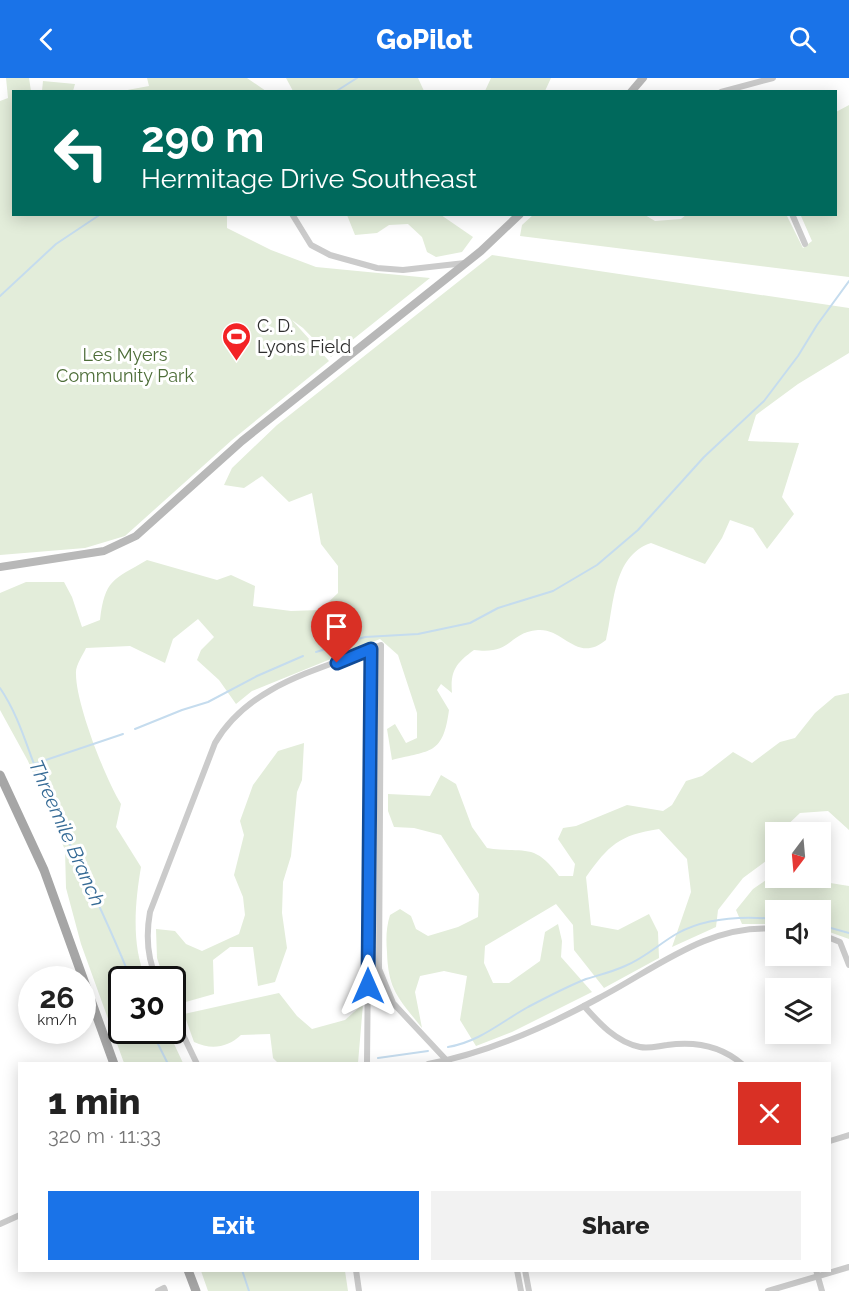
<!DOCTYPE html>
<meta charset="utf-8">
<style>
:root{--surface:#fff;--page:#f2f2f2;--text:#222;--muted:#767676;--accent:#1a73e8}
body{margin:0;font-family:Raleway,sans-serif;background:var(--page);color:var(--text);height:100vh;display:flex;flex-direction:column;font-size:22px;white-space:nowrap}
*{box-sizing:border-box;margin:0}
p{font-size:20px;color:var(--muted)}
.icon{flex:none;width:33px;height:33px;fill:none;stroke:currentColor;stroke-width:2;stroke-linecap:round;stroke-linejoin:round}
.map{position:relative;flex:1;overflow:hidden}
.details{position:absolute;left:18px;top:984px;width:813px;height:210px;display:flex;flex-direction:column;background:var(--surface);border-radius:0px;box-shadow:0 3px 15px #0003}
.details>*{flex:none}
.top-card{position:absolute;left:12px;top:12px;width:825px;height:126px;border-radius:0px;box-shadow:0 3px 15px #0003;background:#00695c;color:#fff;overflow:hidden}
.needle{width:39px;rotate:196deg}
.buttons{position:absolute;left:765px;top:744px;display:grid;gap:12px}
.buttons a{display:grid;place-items:center;width:66px;height:66px;border-radius:0px;background:var(--surface);box-shadow:0 3px 15px #0003;font-size:30px}
.speed{position:absolute;left:18px;top:888px;display:flex;gap:12px;font-size:30px;font-weight:700;text-align:center}
.speed>*{display:grid;place-content:center;width:78px;height:78px;border-radius:50%;background:var(--surface);box-shadow:0 3px 15px #0003;line-height:1}
.speed small{font-size:15px;font-weight:400}
.speed .limit{border:3px solid #111;border-radius:9px;background:#fff;color:#111}
.pin{position:absolute;display:grid;place-items:center;width:51px;height:51px;color:#fff;margin:-62px -26px;border-radius:50% 50% 50% 0;rotate:-45deg;box-shadow:0 0 6px #0007}
.pin .icon{rotate:45deg}
.me{position:absolute;width:66px;margin:-33px;rotate:0deg;stroke-linejoin:round;filter:drop-shadow(0 0 4px #0008)}
.turn{display:flex;align-items:center;gap:21px;height:126px;padding:0 30px;font-size:27px}
.turn .icon{width:78px;height:78px;stroke-width:2.5}
.turn b{display:block;font-size:42px;line-height:51px}
.round{display:grid;place-items:center;flex:none;width:63px;height:63px;border-radius:0px;background:var(--page)}
.headline{display:flex;align-items:center;justify-content:space-between;height:102px;padding:0 30px}
h1{font-size:36px;font-weight:800;line-height:45px}
.button{display:flex;gap:12px;margin-top:auto;padding:12px 30px}
.button a{flex:1;height:69px;border-radius:0px;background:var(--accent);color:#fff;font-size:24px;font-weight:800;line-height:69px;text-align:center}
.button a+a{background:var(--page);color:var(--text)}
header{display:flex;justify-content:space-between;align-items:center;height:78px;padding:0 30px;background:var(--accent);color:#fff;font-size:27px;font-weight:800}
.map>svg:first-child{display:block}
.green{fill:#e3edda}
.lines{fill:none;stroke-linecap:round;stroke-linejoin:round}
.stream{stroke:#c5dcee;stroke-width:2}
.street{stroke:#cbcbcb;stroke-width:6}
.secondary{stroke:#b8b8b8;stroke-width:8}
.primary{stroke:#a6a6a6;stroke-width:9}
.route-casing{stroke:#114b97;stroke-width:15}
.route{stroke:#1a73e8;stroke-width:10}
.labels{text-anchor:middle;stroke-width:6;stroke-linejoin:round;paint-order:stroke}
.poi-label{font-size:18px;fill:#2e2e2e;stroke:#fff;text-anchor:start}
.park-label{font-size:18px;fill:#4d6d38;stroke:#fff}
.water-label{font-size:20px;font-style:italic;fill:#366b96;stroke:#fff}
</style>
<header><svg class="icon" aria-label="back" viewBox="0 0 24 24"><path d="M15 5l-7 7 7 7"/></svg>GoPilot<svg class="icon" aria-label="search" viewBox="0 0 24 24"><circle cx="10" cy="10" r="6"/><path d="M15 15l6 6"/></svg></header>
<div class="map">
<svg width="849" height="1213" viewBox="0 0 849 1213">
<rect width="100%" height="100%" fill="#fff"/>
<!-- green -->
<g class="green">
<polygon points="6,0 29,0 31,13 14,14 14,136 227,137 227,150 271,172 316,189 430,200 331,279 303,250 292,242 329,283 232,362 125,458 85,470 0,477 0,23 8,20"/>
<polygon points="147,0 247,0 266,13 122,13 149,8"/>
<polygon points="286,0 418,0 424,13 293,13"/>
<polygon points="491,0 551,0 545,13 485,13"/>
<polygon points="43,3 75,6 73,13 42,13"/>
<polygon points="849,27 849,199 520,158 522,147 533,137 645,137 655,143 681,141 686,137 786,136 803,170 812,163 801,138 836,136 836,34"/>
<polygon points="347,137 441,137 473,159 462,174 436,179 427,174 422,159 408,146 389,147 377,155 355,157"/>
<path d="M492,177L849,230V275L798,306L756,337L748,363L799,365L782,419L794,436L767,471L753,450L730,442L722,460L705,486L651,465C612,478 614,529 606,562C577,586 564,550 538,552C507,555 513,577 474,572C456,585 450,593 452,615L441,606L437,612L449,632C443,677 431,672 392,682L387,651L395,646L406,665L417,660V635L398,577L380,561L252,613L236,626L219,602L197,582L201,572L214,559L198,541L173,561L165,585L130,568L86,570C83,577 75,588 76,596C76,626 105,700 121,726L116,749L141,789C135,824 131,868 146,901L122,902V952L168,953L183,985H124L81,866L66,810L65,772L28,683L0,632V515L26,504H64L72,519L82,549L100,542C105,501 113,502 147,482L217,502L231,497L255,508L253,528L291,533L320,532L338,515V488L321,466L312,415L289,424L262,398L244,410L224,407L232,390L277,347Z"/>
<path d="M849,615V752L828,733L800,735L780,754H776L775,766L770,780L743,800L718,832L716,849L672,869L691,814L687,781L659,751C619,757 609,767 586,799L591,847L618,852L649,836L658,854L659,880L604,910L574,872L573,847L556,826L485,868L484,885L493,905H509L540,883L545,854L558,846L562,863L561,879L592,914L512,954L476,968L460,942L467,898L444,893L420,898L415,914L422,950C399,921 388,912 387,874C386,861 386,850 390,837L400,831L411,838L416,851L428,858L458,849L478,839L479,816L441,757L414,750L394,749L388,733V716L430,718L441,697L456,706L472,749L487,770C523,776 534,763 559,798H573L575,786L558,761L563,750L576,748L627,727L663,733L672,727L686,703L702,698L733,674L752,685L780,664L795,660L815,635L835,618Z"/>
<polygon points="304,665 302,702 297,714 291,778 283,804 282,835 287,870 275,904 258,908 253,869 230,869 213,882 214,916 175,927 172,902 164,901 157,880 156,851 175,853 186,866 202,873 239,856 245,837 243,819 234,797 244,757 240,743 253,707 278,673"/>
<polygon points="775,796 776,800 799,800 849,808 849,861 821,851 820,832 776,832 775,846 742,846 736,832 753,811"/>
<path d="M279,915L297,938L312,951L345,942L363,926L358,985H278L273,980L270,956L241,957C227,970 211,972 194,964L184,936Z"/>
<polygon points="201,1193 345,1193 348,1213 208,1213"/>
</g>
<g class="lines">
<!-- stream -->
<g class="stream">
<polyline points="335,14 357,0"/>
<polyline points="0,218 56,166 101,136"/>
<polyline points="316,574 365,559 418,556 470,545 498,530 553,513 597,487 638,452 704,379 764,323 798,278 817,247 849,203"/>
<path d="M0,610C20,639 28,674 42,706C71,772 105,834 131,902"/>
<polyline points="135,651 182,632 208,624 257,598 303,578"/>
<polyline points="34,686 123,656"/>
<polyline points="820,847 849,855"/>
<polyline points="151,952 168,986"/>
<path d="M448,969C479,964 501,944 528,929C547,919 566,909 586,901C599,897 612,894 625,888C645,880 660,865 678,855C707,839 743,838 776,841"/>
<polyline points="378,980 428,973"/>
<polyline points="353,986 358,985"/>
<polyline points="242,1192 249,1213"/>
</g>
<!-- street -->
<g class="street">
<polyline points="721,14 773,0"/>
<polyline points="292,136 311,167 330,177 377,190 403,192 465,185"/>
<polyline points="792,136 805,166"/>
<polyline points="820,856 840,864 849,887"/>
<path d="M157,902C147,880 146,856 150,834L215,665C250,605 321,592 381,567L379,891L393,925L450,986"/>
<path d="M584,928C599,945 616,964 640,969C649,971 658,968 667,967C695,963 720,967 742,986"/>
<polyline points="172,934 197,986"/>
<polyline points="367,986 371,571"/>
<path d="M428,986C488,975 546,949 599,920C655,891 709,845 776,851"/>
<polyline points="830,1063 849,1057"/>
<polyline points="0,1146 20,1137"/>
<polyline points="356,1192 359,1213"/>
<polyline points="517,1192 521,1213"/>
<polyline points="525,1192 529,1213"/>
<polyline points="816,1192 822,1213"/>
<polyline points="158,1213 164,1210 165,1213"/>
<polyline points="768,1213 849,1189"/>
</g>
<!-- secondary -->
<g class="secondary">
<polyline points="631,14 643,0"/>
<polyline points="0,489 104,473 136,458 242,363 481,173 520,136"/>
</g>
<!-- primary -->
<g class="primary">
<polyline points="0,697 44,792 114,986"/>
<polyline points="188,1192 196,1213"/>
</g>
</g>
<g class="lines">
<defs>
<polyline id="route" points="337,585 371,571 368,908"/>
</defs>
<!-- route casing -->
<use href="#route" class="route-casing"/>
<!-- route -->
<use href="#route" class="route"/>
</g>
<!-- icons -->
<defs>
<symbol id="stadium-pin" viewBox="-11 -11 22 30"><path d="M0 17L-7.5 6A9.5 9.5 0 1 1 7.5 6Z" fill="#f32325" stroke="#fff"/><path d="M0-5a6.5 5 0 1 0 0 10a6.5 5 0 1 0 0-10ZM-3.5-1.8h7v3.6h-7Z" fill="#fff"/></symbol>
</defs>
<g fill-rule="evenodd">
<use href="#stadium-pin" x="220" y="242" width="33" height="45"/>
</g>
<g class="labels">
<!-- poi labels -->
<g class="poi-label">
<text x="257" y="254">C. D.<tspan x="257" dy="21">Lyons Field</tspan></text>
</g>
<!-- park labels -->
<g class="park-label">
<text x="125" y="283">Les Myers<tspan x="125" dy="21">Community Park</tspan></text>
</g>
<!-- water labels -->
<g class="water-label">
<text transform="translate(67 755) rotate(66)" y="7">Threemile Branch</text>
</g>
</g>
</svg>
<div class="buttons">
<a><svg class="needle" viewBox="-14 -14 28 28"><path d="M0-13l5 13h-10z" fill="#e53935"/><path d="M0 13l5-13h-10z" fill="#767676"/></svg></a>
<a><svg class="icon" aria-label="sound" viewBox="0 0 24 24"><path d="M4 9h4l5-4v14l-5-4H4zM17 9q2 3 0 6"/></svg></a>
<a><svg class="icon" aria-label="layers" viewBox="0 0 24 24"><path d="M12 4l9 5-9 5-9-5zM3 14l9 5 9-5"/></svg></a>
</div>
<div class="speed"><div>26<small>km/h</small></div><div class="limit">30</div></div>
<div class="pin" style="left:337px;top:585px;background:#d93025"><svg class="icon" aria-label="arrive" viewBox="0 0 24 24"><path d="M6 21V4h12l-3 4 3 4H6"/></svg></div>
<svg class="me" style="left:368px;top:908px" viewBox="-20 -20 40 40"><path d="M0-17L14 15 0 8-14 15z" fill="#1a73e8" stroke="#fff" stroke-width="4"/></svg>
<div class="top-card">
<div class="turn"><svg class="icon" aria-label="left" viewBox="0 0 24 24"><path d="M17 20v-9H6M10 6l-5 5 5 5"/></svg><div><b>290 m</b>Hermitage Drive Southeast</div></div>
</div>
<section class="details">
<div class="headline"><div><h1>1 min</h1><p>320 m · 11:33</p></div><a class="round" style="background:#d93025;color:#fff"><svg class="icon" aria-label="close" viewBox="0 0 24 24"><path d="M6 6l12 12M18 6L6 18"/></svg></a></div>
<div class="button"><a>Exit</a><a>Share</a></div>
</section>
</div>
